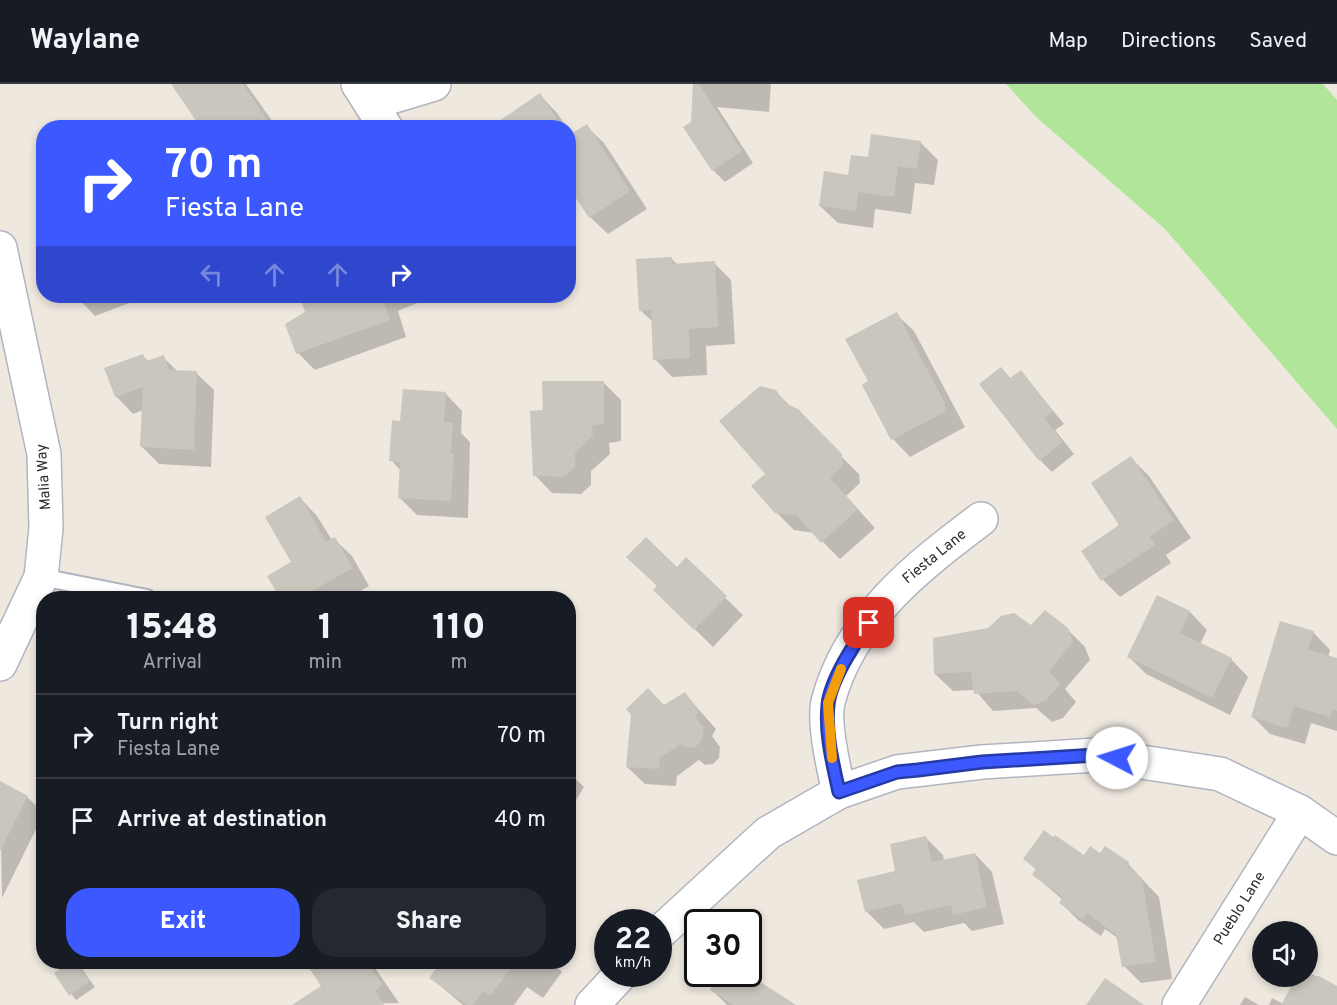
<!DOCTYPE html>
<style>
:root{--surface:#171b24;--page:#242831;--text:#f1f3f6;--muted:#9ea1a6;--line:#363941;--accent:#3b59ff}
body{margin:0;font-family:Overpass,sans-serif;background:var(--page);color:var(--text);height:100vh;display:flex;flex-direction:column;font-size:22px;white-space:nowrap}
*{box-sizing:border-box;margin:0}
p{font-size:20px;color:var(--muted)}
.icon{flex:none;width:33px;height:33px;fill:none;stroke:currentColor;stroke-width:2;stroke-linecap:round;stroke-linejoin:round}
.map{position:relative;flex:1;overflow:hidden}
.side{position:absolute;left:36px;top:507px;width:540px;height:378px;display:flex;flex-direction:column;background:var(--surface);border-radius:24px;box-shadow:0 3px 9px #0003}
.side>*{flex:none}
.top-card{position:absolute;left:36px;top:36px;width:540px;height:183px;border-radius:24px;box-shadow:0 3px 9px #0003;background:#3b59ff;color:#fff;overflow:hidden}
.controls{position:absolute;left:1252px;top:837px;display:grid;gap:12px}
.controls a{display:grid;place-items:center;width:66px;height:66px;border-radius:50%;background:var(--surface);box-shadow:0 3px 9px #0003;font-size:30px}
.speed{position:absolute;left:594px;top:825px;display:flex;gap:12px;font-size:30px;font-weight:700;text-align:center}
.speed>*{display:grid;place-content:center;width:78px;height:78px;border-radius:50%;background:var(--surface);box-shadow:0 3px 9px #0003;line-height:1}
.speed small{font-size:15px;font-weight:400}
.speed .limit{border:3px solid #111;border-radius:9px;background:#fff;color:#111}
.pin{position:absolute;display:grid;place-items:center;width:51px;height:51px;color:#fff;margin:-26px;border-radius:12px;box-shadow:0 3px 9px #0006}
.me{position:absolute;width:66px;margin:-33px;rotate:275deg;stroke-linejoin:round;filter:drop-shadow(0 0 4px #0008)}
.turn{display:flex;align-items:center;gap:21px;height:126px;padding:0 30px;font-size:27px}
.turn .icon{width:78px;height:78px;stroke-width:2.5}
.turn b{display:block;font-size:42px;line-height:51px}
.lanes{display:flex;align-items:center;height:57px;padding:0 30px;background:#0003;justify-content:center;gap:30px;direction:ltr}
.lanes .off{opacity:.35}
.eta{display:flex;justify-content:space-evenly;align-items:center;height:102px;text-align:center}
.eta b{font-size:36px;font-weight:800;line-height:42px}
.button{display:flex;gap:12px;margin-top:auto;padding:12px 30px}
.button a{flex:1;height:69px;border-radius:24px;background:var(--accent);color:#fff;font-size:24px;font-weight:800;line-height:69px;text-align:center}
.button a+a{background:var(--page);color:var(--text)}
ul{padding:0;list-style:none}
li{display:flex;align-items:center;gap:18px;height:84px;padding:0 30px;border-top:2px solid var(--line)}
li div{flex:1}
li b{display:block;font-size:22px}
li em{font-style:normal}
header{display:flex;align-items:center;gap:36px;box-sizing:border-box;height:84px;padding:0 30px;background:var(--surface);border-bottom:2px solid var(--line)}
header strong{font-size:28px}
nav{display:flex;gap:33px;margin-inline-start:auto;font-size:21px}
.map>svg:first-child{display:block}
.green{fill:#b1e69a}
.shadow{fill:#0003}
.building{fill:#c9c6bd}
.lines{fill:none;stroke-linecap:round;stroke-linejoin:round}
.service-casing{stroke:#b2b4c0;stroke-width:20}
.minor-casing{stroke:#b2b4c0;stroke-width:36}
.service{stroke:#fff;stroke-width:16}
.minor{stroke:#fff;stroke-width:33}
.route-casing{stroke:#263aa6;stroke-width:15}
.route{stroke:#3b59ff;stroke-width:10}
.slow{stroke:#f59e0b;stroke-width:10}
.labels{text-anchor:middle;stroke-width:4.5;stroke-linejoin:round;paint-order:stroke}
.street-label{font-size:15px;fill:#2c2c2c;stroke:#fff}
</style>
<header>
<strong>Waylane</strong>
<nav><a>Map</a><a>Directions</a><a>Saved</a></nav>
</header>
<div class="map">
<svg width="1337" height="921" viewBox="0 0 1337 921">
<rect width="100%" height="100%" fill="#eee8df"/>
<!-- green -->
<polygon class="green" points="1006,0 1323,0 1337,16 1337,345 1165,145 1036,33"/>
<!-- shadow -->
<g class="shadow">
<polygon points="189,0 246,0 277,44 203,44"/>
<polygon points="695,0 771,0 769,28 717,23 753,79 725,98 713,86"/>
<polygon points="540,11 557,29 567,44 515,44"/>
<polygon points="586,42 604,59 647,125 608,150 590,133 568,100 568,46 572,51"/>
<polygon points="920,58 938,76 934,101 915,99 911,130 875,125 873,144 838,139 820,122 869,75"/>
<polygon points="671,174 678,181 714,179 731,196 735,260 706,262 707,291 672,293 655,275 653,238 640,226"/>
<polygon points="76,212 148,212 95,232"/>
<polygon points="301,212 420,212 422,217 398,227 406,253 315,286 298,269 307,228"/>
<polygon points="896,230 914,247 965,343 910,373 893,355 864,301 870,298"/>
<polygon points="143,272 149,278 163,273 178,288 196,289 214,306 211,383 159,380 142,363 143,326 133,330 116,312"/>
<polygon points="1001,285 1011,295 1021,288 1064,340 1055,346 1074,370 1052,388 1040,376"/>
<polygon points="604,299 621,316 621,357 609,359 610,370 591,387 591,401 581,410 552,409 535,391 544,327"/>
<polygon points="775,307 859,390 860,399 846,412 875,444 840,475 814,449 794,446 776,428 767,391"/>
<polygon points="445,309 462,327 461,349 470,358 468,434 417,431 399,413 401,387 391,376 402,339"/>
<polygon points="1131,374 1149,392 1191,454 1166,471 1171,479 1120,513 1103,496 1083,467 1121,442"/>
<polygon points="300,414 317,432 332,456 334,455 352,472 369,502 348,514 282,514 269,492 293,479"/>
<polygon points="686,476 743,531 713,563 655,506"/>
<polygon points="1157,513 1190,528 1207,546 1200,560 1231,575 1248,593 1230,631 1146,590 1129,573"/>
<polygon points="1031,543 1067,545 1085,563 1090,576 1065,605 1076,618 1063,634 1052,638 1036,624 993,627 975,606 953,607 935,590"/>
<polygon points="1313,548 1330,566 1328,573 1337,575 1337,647 1311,639 1305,660 1270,650 1252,632"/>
<polygon points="685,610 716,645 712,652 720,663 719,674 713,680 705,681 699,676 677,692 676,702 645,700 627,683 633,631 664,622"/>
<polygon points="44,650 44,663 37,655"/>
<polygon points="568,688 584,703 568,729"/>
<polygon points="0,699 27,713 44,729 2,814"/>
<polygon points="926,754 943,771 944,777 975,770 992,788 1004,840 972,847 964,839 924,848 914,838 884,845 866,827"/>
<polygon points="1101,771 1128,780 1159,813 1172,895 1141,899 1124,882 1119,855 1105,845 1101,852 1078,836 1061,819 1063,816 1034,791 1037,787 1025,774"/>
<polygon points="74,878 80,882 95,903 76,916 56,890"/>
<polygon points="318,878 371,878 399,919 300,921 323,902 310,882"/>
<polygon points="443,878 552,878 562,888 543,914 527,903 514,921 463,921 431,894"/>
<polygon points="1308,888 1337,904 1337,921 1269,921 1272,914 1283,920 1308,892"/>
<polygon points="722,890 745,890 794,921 727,921 712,906"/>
<polygon points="1245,913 1259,921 1240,921"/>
</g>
<!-- building -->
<g class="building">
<polygon points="171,0 243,0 273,44 201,44"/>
<polygon points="693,0 699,0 742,67 712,87 683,43 691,38"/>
<polygon points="540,9 563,44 489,44"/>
<polygon points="587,40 630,107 589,134 568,102 568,52"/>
<polygon points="871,50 921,57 917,85 898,82 894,113 858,108 856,127 819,122 824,87 848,91 851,71 868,73"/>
<polygon points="672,173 672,180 715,177 718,243 689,245 690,274 653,276 651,226 639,227 636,175"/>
<polygon points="300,212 382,212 390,236 296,270 285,240 305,228"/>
<polygon points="897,228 945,319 945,328 891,356 862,301 868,297 845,255"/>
<polygon points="143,270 146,277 164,271 169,286 197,287 194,366 140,363 143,303 115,313 104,284"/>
<polygon points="1001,283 1010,294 1021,286 1053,327 1044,334 1063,358 1039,377 979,300"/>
<polygon points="542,297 604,297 604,340 592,342 593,352 575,369 575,383 563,393 533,392 530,327 543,326"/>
<polygon points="760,302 776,306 785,319 798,325 842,370 843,382 830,394 858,425 821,459 797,432 775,429 751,402 765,390 719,337"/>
<polygon points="403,305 446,308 444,338 453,339 451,370 454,370 451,417 398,414 400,378 389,377 392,336 400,337"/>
<polygon points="1131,372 1174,436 1150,453 1155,461 1101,497 1081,467 1119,441 1091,399"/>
<polygon points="300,412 326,458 335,453 353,484 300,514 280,514 267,492 291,478 265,433"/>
<polygon points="646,453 677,483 686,473 727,512 694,546 653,506 657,502 626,473"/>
<polygon points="1157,511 1190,527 1180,549 1232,574 1212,614 1127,573"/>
<polygon points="1045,526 1068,544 1073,558 1049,587 1060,600 1045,617 1033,621 1017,607 974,610 971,588 934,590 933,554 988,544 1001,532 1014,529 1031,541"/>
<polygon points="1280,537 1314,547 1308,565 1337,574 1337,627 1333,626 1330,633 1294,622 1287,644 1251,633"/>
<polygon points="648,604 664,621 685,608 699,627 695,633 704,644 702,657 695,663 687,664 681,660 660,674 659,685 626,683 631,631 626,625"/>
<polygon points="0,697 28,712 0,767"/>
<polygon points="1044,746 1053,753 1055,751 1084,771 1090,762 1100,769 1105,762 1129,778 1128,783 1142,794 1156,878 1122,883 1116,851 1087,829 1083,836 1059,819 1063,813 1032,791 1036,785 1023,775"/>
<polygon points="926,752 932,778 975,769 987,823 953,831 951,821 905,831 902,819 865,828 857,796 895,787 890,760"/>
<polygon points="71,878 77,878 90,897 69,912 54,889"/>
<polygon points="305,878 367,878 383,901 375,906 384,921 292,921 321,902"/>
<polygon points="441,878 516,878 490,912 483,907 473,921 467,921 429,894"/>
<polygon points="720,890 748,890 796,921 733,921 710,906"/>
<polygon points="1297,892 1319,892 1337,902 1337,921 1281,921"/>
<polygon points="1105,894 1144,921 1086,921"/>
</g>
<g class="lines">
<defs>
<polyline id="service" points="41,493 147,514"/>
<g id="minor">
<polyline points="358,0 386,44"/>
<polyline points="371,19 434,0"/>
<polyline points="0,164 44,370 46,444 41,493 0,580"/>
<path d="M839,708C834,686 823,639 828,618C849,536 917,483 981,435"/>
<polyline points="658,850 768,749 839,708 897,688 982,678 1096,671 1220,690 1300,728 1337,754"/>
<polyline points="592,921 621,890"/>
<polyline points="1179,921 1300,728"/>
</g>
</defs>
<!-- service casing -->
<use href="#service" class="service-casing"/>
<!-- minor casing -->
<use href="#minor" class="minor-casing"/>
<!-- service -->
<use href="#service" class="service"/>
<!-- minor -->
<use href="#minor" class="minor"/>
</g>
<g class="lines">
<defs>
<path id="route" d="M869,539C855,558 830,597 828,621C825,650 833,680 839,708L897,688L918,686L982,678L1096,671L1117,674"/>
</defs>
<!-- route casing -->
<use href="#route" class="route-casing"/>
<!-- route -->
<use href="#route" class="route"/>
<!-- slow -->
<polyline class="slow" points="832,674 828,619 841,585"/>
</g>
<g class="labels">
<!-- street labels -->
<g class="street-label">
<text transform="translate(43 393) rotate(-94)" y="5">Malia Way</text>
<text transform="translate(934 472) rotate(-39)" y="5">Fiesta Lane</text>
<text transform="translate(1239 824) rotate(-58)" y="5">Pueblo Lane</text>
</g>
</g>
</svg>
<div class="controls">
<a><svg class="icon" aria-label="sound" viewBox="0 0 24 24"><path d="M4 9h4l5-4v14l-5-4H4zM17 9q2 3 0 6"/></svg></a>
</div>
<div class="speed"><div>22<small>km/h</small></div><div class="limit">30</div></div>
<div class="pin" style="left:869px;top:539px;background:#d93025"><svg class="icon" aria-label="arrive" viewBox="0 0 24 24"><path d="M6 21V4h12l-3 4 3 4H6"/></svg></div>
<svg class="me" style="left:1117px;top:674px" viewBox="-20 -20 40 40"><circle r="19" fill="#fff"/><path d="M0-13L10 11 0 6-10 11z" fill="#3b59ff"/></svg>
<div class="top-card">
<div class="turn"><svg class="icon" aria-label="right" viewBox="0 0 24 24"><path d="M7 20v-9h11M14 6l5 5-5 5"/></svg><div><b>70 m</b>Fiesta Lane</div></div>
<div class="lanes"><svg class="icon off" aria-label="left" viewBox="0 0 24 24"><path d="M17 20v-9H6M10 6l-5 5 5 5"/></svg><svg class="icon off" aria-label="ahead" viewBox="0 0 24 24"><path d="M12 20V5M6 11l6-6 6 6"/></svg><svg class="icon off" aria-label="ahead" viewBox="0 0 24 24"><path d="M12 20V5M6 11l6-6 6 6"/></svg><svg class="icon" aria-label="right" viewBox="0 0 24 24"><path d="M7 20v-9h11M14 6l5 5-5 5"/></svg></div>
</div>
<section class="side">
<div class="eta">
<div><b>15:48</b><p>Arrival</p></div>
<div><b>1</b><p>min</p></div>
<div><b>110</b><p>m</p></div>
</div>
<ul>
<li><svg class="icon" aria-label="right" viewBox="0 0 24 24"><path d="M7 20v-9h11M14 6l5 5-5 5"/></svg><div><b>Turn right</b><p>Fiesta Lane</p></div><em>70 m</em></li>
<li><svg class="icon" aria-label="arrive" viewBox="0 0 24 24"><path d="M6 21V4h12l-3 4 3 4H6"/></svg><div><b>Arrive at destination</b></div><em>40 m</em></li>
</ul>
<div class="button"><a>Exit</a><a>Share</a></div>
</section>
</div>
